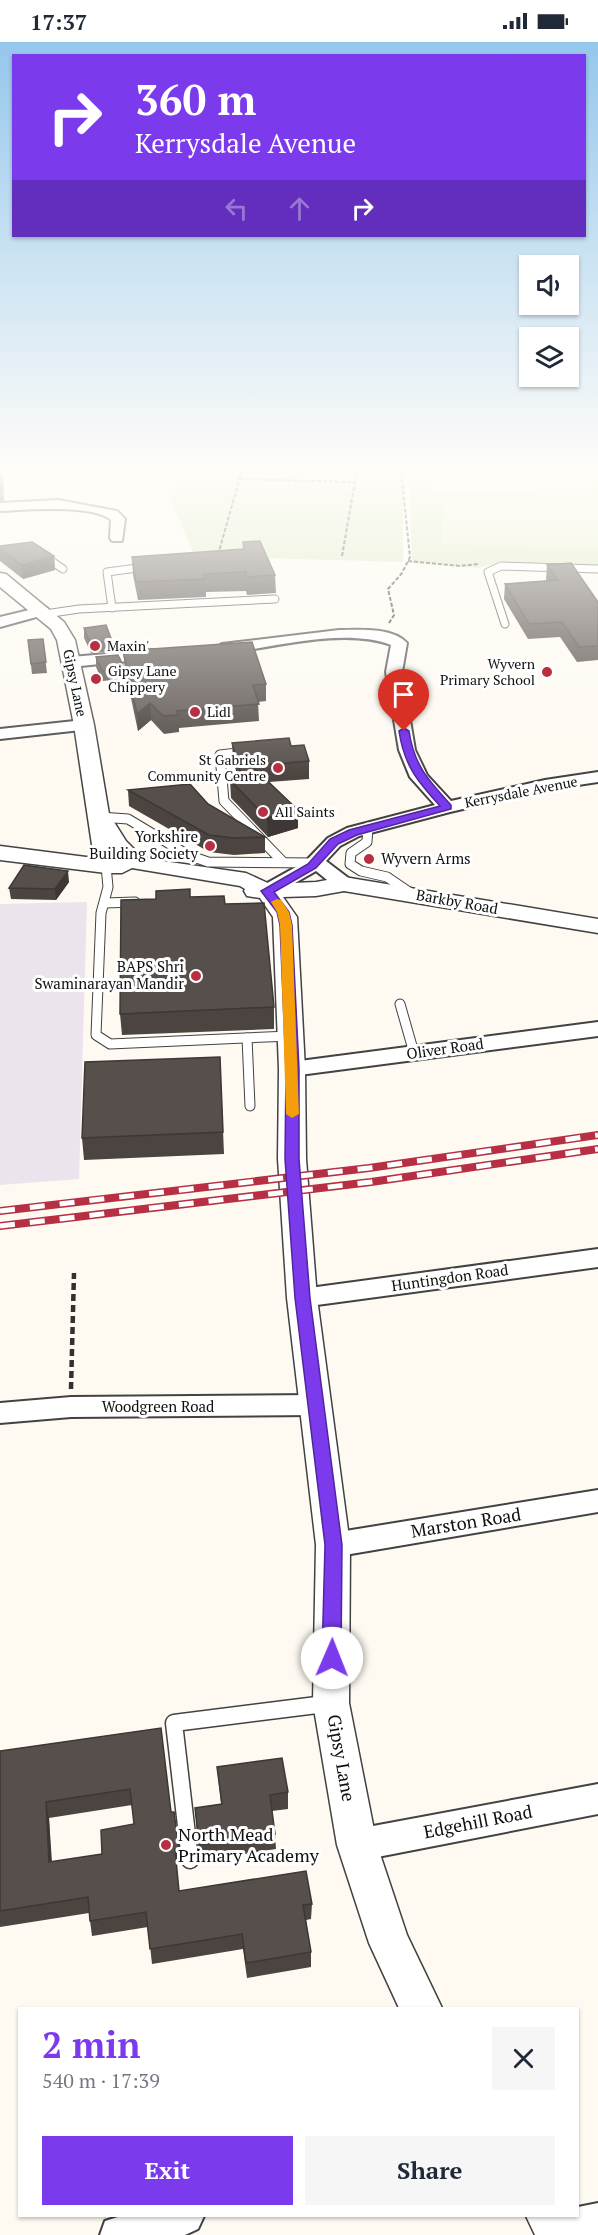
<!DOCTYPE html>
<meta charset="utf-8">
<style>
:root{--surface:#fff;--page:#f6f6f7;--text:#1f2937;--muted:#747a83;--accent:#7c3aed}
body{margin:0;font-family:"PT Serif",serif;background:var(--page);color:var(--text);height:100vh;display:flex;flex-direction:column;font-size:22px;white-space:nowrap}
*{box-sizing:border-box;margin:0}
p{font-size:20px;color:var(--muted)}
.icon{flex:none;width:33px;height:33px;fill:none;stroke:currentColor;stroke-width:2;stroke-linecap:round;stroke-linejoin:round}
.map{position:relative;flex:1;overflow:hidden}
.details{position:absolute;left:18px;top:1965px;width:561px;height:210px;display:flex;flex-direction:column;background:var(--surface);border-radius:0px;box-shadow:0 2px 4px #0004}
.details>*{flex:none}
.hud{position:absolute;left:12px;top:12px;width:574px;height:183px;border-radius:0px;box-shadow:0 2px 4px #0004;background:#7c3aed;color:#fff;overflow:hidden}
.fabs{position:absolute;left:519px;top:213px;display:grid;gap:12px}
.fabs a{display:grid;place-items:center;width:60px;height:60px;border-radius:0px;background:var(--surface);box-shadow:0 2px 4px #0004;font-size:30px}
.pin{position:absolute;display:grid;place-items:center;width:51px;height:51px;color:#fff;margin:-62px -26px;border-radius:50% 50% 50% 0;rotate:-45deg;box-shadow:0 0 6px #0007}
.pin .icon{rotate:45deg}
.me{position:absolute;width:66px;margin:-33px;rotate:1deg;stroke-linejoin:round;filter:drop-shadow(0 0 4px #0008)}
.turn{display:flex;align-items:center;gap:21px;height:126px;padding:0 24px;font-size:27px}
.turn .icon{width:78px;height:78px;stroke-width:2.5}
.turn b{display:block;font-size:42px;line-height:51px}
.lanes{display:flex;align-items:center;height:57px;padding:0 24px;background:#0003;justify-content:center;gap:30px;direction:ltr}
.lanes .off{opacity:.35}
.round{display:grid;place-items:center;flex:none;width:63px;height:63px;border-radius:0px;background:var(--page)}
.summary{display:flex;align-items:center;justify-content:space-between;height:102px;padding:0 24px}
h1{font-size:36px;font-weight:800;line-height:45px;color:var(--accent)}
.action{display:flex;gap:12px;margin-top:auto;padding:12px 24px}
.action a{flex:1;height:69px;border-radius:0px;background:var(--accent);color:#fff;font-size:24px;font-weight:800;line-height:69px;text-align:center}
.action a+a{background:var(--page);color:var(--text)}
.status{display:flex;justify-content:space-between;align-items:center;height:42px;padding:0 30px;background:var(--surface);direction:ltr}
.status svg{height:16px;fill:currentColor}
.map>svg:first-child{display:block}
.industrial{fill:#ebe4ed}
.green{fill:#d7e7bd}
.pitch{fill:#e7efce}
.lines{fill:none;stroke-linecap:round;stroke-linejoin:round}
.service-far2-casing{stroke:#424242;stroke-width:9}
.service-far1-casing{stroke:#424242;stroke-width:11}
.service-casing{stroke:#424242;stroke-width:19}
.minor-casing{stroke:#424242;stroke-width:4}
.tertiary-casing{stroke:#424242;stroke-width:3}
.path-far1{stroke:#313131;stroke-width:2;stroke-dasharray:4 2;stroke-linecap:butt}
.path{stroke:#313131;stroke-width:4.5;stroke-dasharray:7 4;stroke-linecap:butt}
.service-far2{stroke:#fff;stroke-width:7}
.service-far1{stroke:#fff;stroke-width:9}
.service{stroke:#fff;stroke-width:16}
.minor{fill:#fff;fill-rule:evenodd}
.tertiary{fill:#fff;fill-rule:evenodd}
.rail-casing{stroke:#b72f43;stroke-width:8}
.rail{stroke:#fff;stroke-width:5;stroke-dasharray:15;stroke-linecap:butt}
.wall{fill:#4b4441;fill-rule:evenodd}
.shaded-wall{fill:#3d3735}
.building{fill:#574f4c;stroke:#3d3735;stroke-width:1.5;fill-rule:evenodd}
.route{fill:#7c3aed;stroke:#51269a;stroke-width:1.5}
.slow{fill:#f59e0b}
.poi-dot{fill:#b72f43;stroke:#fff;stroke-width:2}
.labels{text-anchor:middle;stroke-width:6;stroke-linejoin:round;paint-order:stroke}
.far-poi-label{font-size:14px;fill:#0f0f0f;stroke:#fff;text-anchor:start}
.far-street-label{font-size:14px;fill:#0f0f0f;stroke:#fff}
.poi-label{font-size:15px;fill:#0f0f0f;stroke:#fff;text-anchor:end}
.street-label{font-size:15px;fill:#0f0f0f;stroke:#fff}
.near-street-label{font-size:18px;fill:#0f0f0f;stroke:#fff}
.near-poi-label{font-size:18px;fill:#0f0f0f;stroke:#fff;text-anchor:start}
</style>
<div class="status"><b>17:37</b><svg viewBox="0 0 49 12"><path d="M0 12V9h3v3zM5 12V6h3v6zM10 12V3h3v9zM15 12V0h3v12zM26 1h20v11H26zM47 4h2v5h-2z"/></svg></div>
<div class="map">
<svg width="598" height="2193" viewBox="0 0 598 2193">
<rect width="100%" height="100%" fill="#fefaf2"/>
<!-- industrial -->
<polygon class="industrial" points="87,860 79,1137 0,1143 0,862"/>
<!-- green -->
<g class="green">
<polygon points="63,428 395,428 399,443 403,443 403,520 261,516 196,518 168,450 176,435 68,442"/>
<polygon points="409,428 598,428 598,523 502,520 479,526 412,521"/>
</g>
<!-- pitch -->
<g class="pitch">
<polygon points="431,428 589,428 594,454 431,450"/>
<polygon points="442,459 598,463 598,506 442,502"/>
</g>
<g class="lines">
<defs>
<g id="service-far2">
<polyline points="43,513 63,527"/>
<polyline points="112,566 107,530 145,525"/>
<polyline points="45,572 79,567 275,557"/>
<polyline points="505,582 488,530 501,524 598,527"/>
</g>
<g id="service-far1">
<polyline points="246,710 220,713 224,759 283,820"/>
<polyline points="100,775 128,777 188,813 208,820 317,821"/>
<polyline points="368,785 367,800 351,811 350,822 361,829 387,835 412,852"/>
<polyline points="106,824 108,845 101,871 96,993 110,1002 290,994"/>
<polyline points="105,861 135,860"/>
<polyline points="400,962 414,1011"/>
<polyline points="247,996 250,1064"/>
</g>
<polyline id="service" points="190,1818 174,1681 325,1662"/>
<g id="minor">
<path d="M58,458L117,469L125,477L122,499H112L110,496L111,478C92,462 25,468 0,469V461Z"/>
<polygon points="42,565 47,566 49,569 47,572 0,585 0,575"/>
<path d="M339,588C359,588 392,585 407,601L402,630L415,708L427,733L451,759L545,738L598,730V740L545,748L450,770L359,794L340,804L326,819L351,838L353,842L351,846H337L316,829L274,853H260L258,849L260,845L305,820L328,796L347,786L435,763L410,735L399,708L386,630L391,603C343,585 272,606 222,612L214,607L222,602Z"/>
<polygon points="153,608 158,610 161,613 158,616 71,625 63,620 71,615"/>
<polygon points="84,678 90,679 92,683 90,687 0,697 0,687"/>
<polygon points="598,980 598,994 292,1034 284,1032 281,1027 284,1022 292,1020"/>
<polygon points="598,1207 598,1225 302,1265 293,1262 290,1256 293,1250 302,1247"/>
<polygon points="316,1353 325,1356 329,1363 325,1370 316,1373 71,1375 0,1381 0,1361 71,1355"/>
<polygon points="598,1448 598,1470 333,1515 323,1511 319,1503 323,1495 333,1491"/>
<polygon points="598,1742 598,1772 357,1819 345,1814 341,1803 345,1792 357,1787"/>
<polygon points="598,2161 598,2193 541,2193 539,2188 544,2174 578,2174 578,2165"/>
<polygon points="121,2174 204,2174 198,2187 185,2193 100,2193 105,2179"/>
</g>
<g id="tertiary">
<polygon points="0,531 6,532 64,580 75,598 94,683 109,772 126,799 137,810 149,817 246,831 270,842 316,840 344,835 598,877 598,891 344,849 316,854 283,855 297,875 305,1027 306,1117 317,1256 350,1503 349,1661 377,1803 407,1893 442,1966 399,1966 369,1901 337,1803 313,1661 316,1503 287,1256 278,1117 279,1027 273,875 260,856 247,854 244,849 245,847 240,844 132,826 122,831 106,831 0,818 0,804 94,816 74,683 57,598 51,587 0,545"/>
<polygon points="526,2174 575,2174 584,2193 535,2193"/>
</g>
</defs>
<!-- service-far2 casing -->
<use href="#service-far2" class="service-far2-casing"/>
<!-- service-far1 casing -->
<use href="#service-far1" class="service-far1-casing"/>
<!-- service casing -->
<use href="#service" class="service-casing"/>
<!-- minor casing -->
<use href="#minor" class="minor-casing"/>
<!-- tertiary casing -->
<use href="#tertiary" class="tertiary-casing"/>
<!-- path-far1 -->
<g class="path-far1">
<polyline points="239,437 355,440"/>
<polyline points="218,513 242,428"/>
<polyline points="342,514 357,428"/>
<polyline points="408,519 460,524 478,522"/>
<polyline points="389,581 394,573 388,547 402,531 410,515 401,428"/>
</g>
<!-- path -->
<polyline class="path" points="71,1347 74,1231"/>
<!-- service-far2 -->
<use href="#service-far2" class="service-far2"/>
<!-- service-far1 -->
<use href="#service-far1" class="service-far1"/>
<!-- service -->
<use href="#service" class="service"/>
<!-- minor -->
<use href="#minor" class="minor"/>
<!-- tertiary -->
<use href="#tertiary" class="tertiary"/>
<defs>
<g id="rail">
<polyline points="0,1169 369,1126 598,1093"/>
<polyline points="0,1184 371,1140 598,1107"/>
</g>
</defs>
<!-- rail casing -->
<use href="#rail" class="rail-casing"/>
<!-- rail -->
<use href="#rail" class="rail"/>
</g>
<!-- wall -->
<g class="wall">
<polygon points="0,428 2,428 4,459 0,459"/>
<polygon points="243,500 275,533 276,551 247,553 246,549 206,550 206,555 138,558 133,533 132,515 243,507"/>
<polygon points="0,504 54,514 55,528 23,537 0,519"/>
<polygon points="547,523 598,560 598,618 577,620 560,595 528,597 504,557 505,542 547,539 546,537"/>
<polygon points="84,586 112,599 113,609 91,611 84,596"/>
<polygon points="43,597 47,631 32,632 28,598"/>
<polygon points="123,609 266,642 266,659 258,660 259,679 179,686 179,690 164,692 151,678 138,689 125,628 125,637 102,639 96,625 96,615 125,627"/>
<polygon points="232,701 291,704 309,719 309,737 269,740 298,786 268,795 231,756 230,738 238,735 233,719"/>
<polygon points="128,748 208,762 265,795 265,811 234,813 209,810 129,764"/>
<polygon points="69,840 56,858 11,857 9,846"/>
<polygon points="190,855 225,862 274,965 274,987 122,993 120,972"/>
<polygon points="220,1015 224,1112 84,1118 82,1096"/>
<path d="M161,1686L171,1770L179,1806L181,1822H176L179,1849L312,1862L311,1877L306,1878L311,1910V1925L247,1936L243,1907L152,1922L148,1885L92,1894L89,1871L0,1885V1709ZM132,1763L134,1782L102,1812L52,1820L49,1776Z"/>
<polygon points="217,1725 288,1750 288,1767 272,1769 275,1792 276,1807 200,1819 195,1766 221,1762"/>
</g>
<!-- shaded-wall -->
<g class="shaded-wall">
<polygon points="54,514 55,528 23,537 22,523"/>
<polygon points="150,661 151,678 138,689 137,672"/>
<polygon points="298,768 298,786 268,795 267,776"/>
<polygon points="68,829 69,840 56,858 55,847"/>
<polygon points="46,1760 49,1776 52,1836 49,1820"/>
</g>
<!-- building -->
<g class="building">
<polygon points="0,428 2,428 3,449 0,449"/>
<polygon points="260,499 275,533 246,535 246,530 204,532 205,537 136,540 132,515 244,507 243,500"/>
<polygon points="32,500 54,514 22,523 0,507 0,504"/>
<polygon points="571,521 598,560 598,604 579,605 562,580 529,582 505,542 558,538 547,523"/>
<polygon points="106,583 112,599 90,601 84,586"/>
<polygon points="43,597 46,620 31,622 28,598"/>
<polygon points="252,600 266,642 253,643 259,662 177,669 178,673 163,674 150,661 137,672 123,609"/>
<polygon points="118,613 125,627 102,629 96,615"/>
<polygon points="289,696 291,704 304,703 309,719 252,724 298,768 267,776 230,738 242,734 232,701"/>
<polygon points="190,742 208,762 265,795 233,796 209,793 128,748"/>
<polygon points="24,823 68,829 55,847 9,846"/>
<polygon points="190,847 190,855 224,854 225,862 264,861 274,965 120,972 121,858 156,857 156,849"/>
<polygon points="220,1015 223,1090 82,1096 85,1020"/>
<path d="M161,1686L171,1770H174L179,1806L175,1807L179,1849L306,1829L312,1862L303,1863L311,1910L246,1921L242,1892L150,1907L146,1870L90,1879L88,1855L0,1869V1709ZM130,1747L134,1782L101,1788L102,1812L49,1820L46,1760Z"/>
<polygon points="282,1716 288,1750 270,1753 275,1792 199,1803 195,1766 222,1762 217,1725"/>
</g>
<!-- sky -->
<linearGradient id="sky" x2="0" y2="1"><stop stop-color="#95c7ec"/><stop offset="0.58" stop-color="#fffdf9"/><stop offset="1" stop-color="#fffdf9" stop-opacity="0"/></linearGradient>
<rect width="598" height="735" fill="url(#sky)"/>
<!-- route -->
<path class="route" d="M404,686L409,689C414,723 428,738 451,763V767L357,793L338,802L316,826L274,850L289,870L292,883L299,1027V1117L310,1256L342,1503L341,1616L338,1622L332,1624L325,1622L322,1616L325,1503L295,1256L285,1117L286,1027L280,883L277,870L261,849L308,822L330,797L349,788L440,764C417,739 404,723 399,689Z"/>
<!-- slow -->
<polygon class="slow" points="277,857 281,858 289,870 292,883 299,1072 292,1076 286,1072 280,883 277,870 271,860"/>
<!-- markers -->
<g class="poi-dot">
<circle cx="95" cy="604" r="6"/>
<circle cx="547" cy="630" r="6"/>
<circle cx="96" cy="637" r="6"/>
<circle cx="195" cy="670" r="6"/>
<circle cx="278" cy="726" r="6"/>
<circle cx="263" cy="770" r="6"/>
<circle cx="210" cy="804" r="6"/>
<circle cx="369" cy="817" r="6"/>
<circle cx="196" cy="934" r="6"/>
<circle cx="166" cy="1803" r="6"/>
</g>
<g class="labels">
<!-- far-poi labels -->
<g class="far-poi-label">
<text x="107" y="609">Maxin'</text>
<text x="535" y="627" text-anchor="end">Wyvern<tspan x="535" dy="16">Primary School</tspan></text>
<text x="108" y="634">Gipsy Lane<tspan x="108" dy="16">Chippery</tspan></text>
<text x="207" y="675">Lidl</text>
<text x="266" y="723" text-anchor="end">St Gabriels<tspan x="266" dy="16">Community Centre</tspan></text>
<text x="275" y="775">All Saints</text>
</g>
<!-- far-street labels -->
<g class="far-street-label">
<text transform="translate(75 641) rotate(78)" y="5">Gipsy Lane</text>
<text transform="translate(521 750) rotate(-11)" y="5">Kerrysdale Avenue</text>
</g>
<!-- poi labels -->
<g class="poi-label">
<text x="198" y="800">Yorkshire<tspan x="198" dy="17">Building Society</tspan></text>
<text x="381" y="822" text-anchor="start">Wyvern Arms</text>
<text x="184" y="930">BAPS Shri<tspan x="184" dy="17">Swaminarayan Mandir</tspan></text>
</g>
<!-- street labels -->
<g class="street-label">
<text transform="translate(457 860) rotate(10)" y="5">Barkby Road</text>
<text transform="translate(445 1007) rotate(-8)" y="5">Oliver Road</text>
<text transform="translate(450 1236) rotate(-8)" y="5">Huntingdon Road</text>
<text x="158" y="1370">Woodgreen Road</text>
</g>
<!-- near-street labels -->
<g class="near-street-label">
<text transform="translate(466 1481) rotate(-9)" y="6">Marston Road</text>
<text transform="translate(341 1716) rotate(80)" y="6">Gipsy Lane</text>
<text transform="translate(478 1780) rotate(-11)" y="6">Edgehill Road</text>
</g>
<!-- near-poi labels -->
<g class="near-poi-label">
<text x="178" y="1799">North Mead<tspan x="178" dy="21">Primary Academy</tspan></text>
</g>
</g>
</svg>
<div class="fabs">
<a><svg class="icon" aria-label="sound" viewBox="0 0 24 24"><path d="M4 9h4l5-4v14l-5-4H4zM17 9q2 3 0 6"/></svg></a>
<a><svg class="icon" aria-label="layers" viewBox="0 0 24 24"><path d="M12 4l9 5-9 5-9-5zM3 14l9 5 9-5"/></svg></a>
</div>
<div class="pin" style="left:404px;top:689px;background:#d93025"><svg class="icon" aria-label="arrive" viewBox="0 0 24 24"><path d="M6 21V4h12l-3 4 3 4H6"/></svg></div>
<svg class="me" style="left:332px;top:1616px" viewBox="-20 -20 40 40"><circle r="19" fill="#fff"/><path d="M0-13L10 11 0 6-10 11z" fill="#7c3aed"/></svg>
<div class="hud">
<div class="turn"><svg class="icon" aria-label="right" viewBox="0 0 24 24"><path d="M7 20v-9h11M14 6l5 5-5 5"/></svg><div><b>360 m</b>Kerrysdale Avenue</div></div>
<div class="lanes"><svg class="icon off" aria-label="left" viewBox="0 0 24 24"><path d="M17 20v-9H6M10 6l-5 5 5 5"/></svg><svg class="icon off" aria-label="ahead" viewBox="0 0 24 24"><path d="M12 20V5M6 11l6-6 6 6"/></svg><svg class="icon" aria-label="right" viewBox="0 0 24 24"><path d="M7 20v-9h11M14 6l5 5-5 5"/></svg></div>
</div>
<section class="details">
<div class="summary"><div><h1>2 min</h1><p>540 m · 17:39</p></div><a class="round"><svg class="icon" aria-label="close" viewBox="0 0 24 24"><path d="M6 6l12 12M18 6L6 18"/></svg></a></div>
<div class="action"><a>Exit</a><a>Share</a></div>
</section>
</div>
